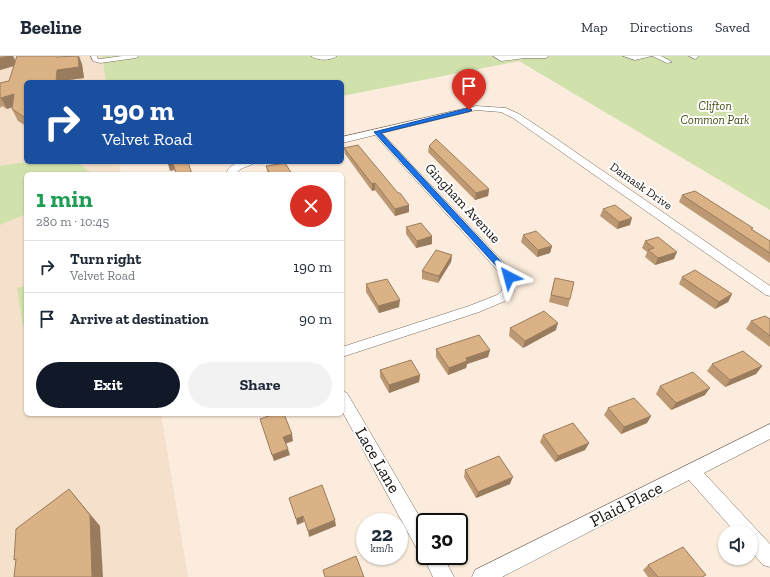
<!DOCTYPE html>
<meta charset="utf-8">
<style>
:root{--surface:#fff;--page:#f2f2f3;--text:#1f2937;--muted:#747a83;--line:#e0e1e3;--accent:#111827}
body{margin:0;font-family:"Zilla Slab",serif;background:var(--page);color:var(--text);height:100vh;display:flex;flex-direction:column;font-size:15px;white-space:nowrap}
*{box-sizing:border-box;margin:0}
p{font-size:13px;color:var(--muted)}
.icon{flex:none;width:22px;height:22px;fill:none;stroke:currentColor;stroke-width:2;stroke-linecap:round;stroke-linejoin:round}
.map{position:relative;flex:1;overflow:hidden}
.drawer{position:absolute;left:24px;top:116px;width:320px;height:244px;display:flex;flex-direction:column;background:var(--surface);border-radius:6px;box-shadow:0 1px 3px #0004}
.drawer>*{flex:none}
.top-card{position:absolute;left:24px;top:24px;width:320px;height:84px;border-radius:6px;box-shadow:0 1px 3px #0004;background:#1a4fa0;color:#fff;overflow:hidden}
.buttons{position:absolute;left:718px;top:469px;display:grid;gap:8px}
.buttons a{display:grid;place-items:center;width:40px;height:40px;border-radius:50%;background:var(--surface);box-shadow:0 1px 3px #0004;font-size:20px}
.speed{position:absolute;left:356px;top:457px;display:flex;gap:8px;font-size:20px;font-weight:700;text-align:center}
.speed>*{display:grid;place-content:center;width:52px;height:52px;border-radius:50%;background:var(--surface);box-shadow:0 1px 3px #0004;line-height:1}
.speed small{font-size:10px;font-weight:400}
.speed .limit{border:2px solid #111;border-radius:6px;background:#fff;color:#111}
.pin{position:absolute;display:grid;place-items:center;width:34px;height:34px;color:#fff;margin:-41px -17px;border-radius:50% 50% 50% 0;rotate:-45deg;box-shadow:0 0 4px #0007}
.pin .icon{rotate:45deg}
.me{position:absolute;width:44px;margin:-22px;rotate:321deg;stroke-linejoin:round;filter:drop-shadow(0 0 3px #0008)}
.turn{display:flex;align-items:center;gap:14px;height:84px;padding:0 12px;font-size:18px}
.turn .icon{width:52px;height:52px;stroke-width:2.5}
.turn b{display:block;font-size:28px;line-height:34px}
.round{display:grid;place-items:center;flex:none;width:42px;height:42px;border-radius:21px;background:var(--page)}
.head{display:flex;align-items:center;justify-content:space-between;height:68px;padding:0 12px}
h1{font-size:24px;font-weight:700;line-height:30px;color:#1e9e55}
.action{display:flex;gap:8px;margin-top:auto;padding:8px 12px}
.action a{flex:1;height:46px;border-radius:24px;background:var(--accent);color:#fff;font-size:16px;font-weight:700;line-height:46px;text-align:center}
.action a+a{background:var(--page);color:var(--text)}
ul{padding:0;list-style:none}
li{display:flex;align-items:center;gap:12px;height:52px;padding:0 12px;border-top:1px solid var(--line)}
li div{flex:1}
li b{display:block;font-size:15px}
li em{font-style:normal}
header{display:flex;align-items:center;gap:24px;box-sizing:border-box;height:56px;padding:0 20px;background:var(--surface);border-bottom:1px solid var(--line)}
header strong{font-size:19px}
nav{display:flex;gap:22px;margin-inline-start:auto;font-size:14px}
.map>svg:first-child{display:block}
.built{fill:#f4e0cb}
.green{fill:#d1e1ab}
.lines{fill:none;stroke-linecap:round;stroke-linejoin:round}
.minor-casing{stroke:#776a5d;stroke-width:1}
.minor{fill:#fff;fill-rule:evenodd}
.wall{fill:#bc9873}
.shaded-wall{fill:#997c5e}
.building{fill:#dbb186;stroke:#997c5e}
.route{fill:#1a73e8;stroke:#114b97}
.labels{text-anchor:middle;stroke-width:4;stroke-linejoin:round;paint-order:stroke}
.far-park-label{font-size:12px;font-style:italic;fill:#3d4a0e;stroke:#fff}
.far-street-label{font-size:12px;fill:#19140f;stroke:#fff}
.street-label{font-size:14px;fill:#19140f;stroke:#fff}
.near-street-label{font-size:17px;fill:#19140f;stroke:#fff}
</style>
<header>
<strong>Beeline</strong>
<nav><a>Map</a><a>Directions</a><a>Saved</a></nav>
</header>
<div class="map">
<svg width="770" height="521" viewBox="0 0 770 521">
<rect width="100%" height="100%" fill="#fbecdd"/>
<!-- built -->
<polygon class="built" points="0,0 102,0 106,26 26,26 26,106 119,106 121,118 26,118 26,358 161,358 188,521 0,521"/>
<!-- green -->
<g class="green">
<polygon points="102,0 770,0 770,154 519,5 342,40 342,26 106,26"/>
<polygon points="26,106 68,106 81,109 93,118 26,118 26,158 0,169 0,110"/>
<polygon points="26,230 26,270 23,270 17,232"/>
</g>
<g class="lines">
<defs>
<g id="minor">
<polygon points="91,0 97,0 98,3 100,3 122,0 139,0 136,2 100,7 93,5"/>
<path d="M311,0H337C330,5 318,5 311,0Z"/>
<polygon points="493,0 549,0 546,2 525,2 501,5"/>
<polygon points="623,0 661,0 672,6 667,7 652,0 635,4"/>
<polygon points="689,0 698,0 698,1 695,3"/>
<polygon points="476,50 506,52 519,58 542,73 770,230 770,240 766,239 513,62 501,56 476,54 382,77 506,209 515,221 514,235 505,245 479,256 342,301 342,291 469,250 497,239 502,234 503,221 498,215 375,79 342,87 342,81"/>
<path d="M240,106H255C249,112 240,110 236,118H226C228,111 234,108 240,106Z"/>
<polygon points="342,335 347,337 425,470 425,500 443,500 454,521 433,521 423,500 424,497 418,495 342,355"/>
<polygon points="770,368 770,383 704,417 770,488 770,511 763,509 751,495 751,476 735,476 689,424 502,521 472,521 475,514"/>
</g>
</defs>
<!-- minor casing -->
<use href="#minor" class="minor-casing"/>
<!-- minor -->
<use href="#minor" class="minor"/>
</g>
<!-- wall -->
<g class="wall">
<polygon points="0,0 13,0 16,5 82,8 84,22 61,25 61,26 26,26 26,70 18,65 12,53 12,51 7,53 2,50 0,52 0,27 9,25 14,10 0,14"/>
<polygon points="429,90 489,133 488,140 475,144 428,96"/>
<polygon points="344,92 398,137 409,149 409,156 395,160 375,134 372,135 345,98"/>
<polygon points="266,110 292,118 268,118"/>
<polygon points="682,139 770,185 770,207 679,146"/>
<polygon points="603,153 630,169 617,173 600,160"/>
<polygon points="406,171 432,180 432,188 416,192 406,178"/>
<polygon points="523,179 552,190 550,197 537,201 521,186"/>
<polygon points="645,185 674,203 655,209 645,201 647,196 642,192"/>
<polygon points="452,199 451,206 438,227 422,223 422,215"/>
<polygon points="682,221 732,238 728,246 715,253 679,228"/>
<polygon points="555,222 570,243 568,251 549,246"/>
<polygon points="366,228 399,251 379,257 366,236"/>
<polygon points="770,263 770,291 746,273 751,265"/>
<polygon points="510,272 556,274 523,292 509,280"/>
<polygon points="436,293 490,294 488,301 467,308 466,312 448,319 436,301"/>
<polygon points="712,308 762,310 756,318 725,331 707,315"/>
<polygon points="380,314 420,319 419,326 389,337 380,321"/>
<polygon points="660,330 705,339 671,354 656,338"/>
<polygon points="608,352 651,360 647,367 621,378 604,359"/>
<polygon points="543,379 589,387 585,394 555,406 540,386"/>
<polygon points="465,414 510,428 476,442 464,421"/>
<polygon points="648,509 703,521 648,521 643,514"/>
</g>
<!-- shaded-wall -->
<g class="shaded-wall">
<polygon points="6,0 13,0 17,9 0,14 0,2"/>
<polygon points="78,0 79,0 82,8 84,22 61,25 61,26 56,26 57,14"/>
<polygon points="14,38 20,49 7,53 1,42"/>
<polygon points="173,107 175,114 170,115 168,108"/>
<polygon points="375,127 375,134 372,135 372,128"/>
<polygon points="489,133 488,140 475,144 476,137"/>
<polygon points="409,149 409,156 395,160 395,153"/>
<polygon points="632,162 630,169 617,173 619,166"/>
<polygon points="432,180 432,188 416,192 417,185"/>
<polygon points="552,190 550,197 537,201 538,194"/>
<polygon points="677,196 674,203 655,209 658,202"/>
<polygon points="452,199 451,206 438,227 439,220"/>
<polygon points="732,238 728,246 715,253 719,246"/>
<polygon points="400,244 399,251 379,257 378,250"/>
<polygon points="558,267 556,274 523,292 525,285"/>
<polygon points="490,294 488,301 467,308 466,312 448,319 449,312 466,302"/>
<polygon points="762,310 756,318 725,331 730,324"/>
<polygon points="420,319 419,326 389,337 389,329"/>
<polygon points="710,332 705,339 671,354 676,347"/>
<polygon points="651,360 647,367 621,378 624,371"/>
<polygon points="292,378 293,385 285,388 283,381"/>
<polygon points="589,387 585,394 555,406 558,400"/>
<polygon points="288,393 290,399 274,405 272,399"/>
<polygon points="513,421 510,428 476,442 478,436"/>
<polygon points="69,433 100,470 103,521 92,521"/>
<polygon points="303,460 304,466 297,469 296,463"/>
<polygon points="335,464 336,470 309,481 308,475"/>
</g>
<!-- building -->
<g class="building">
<polygon points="17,0 56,0 56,1 78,0 79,11 57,14 56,26 26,26 26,61 24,61 12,53 14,38 1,42 0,41 0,27 9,25"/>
<polygon points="436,83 489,133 476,137 429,90"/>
<polygon points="358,89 398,137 400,137 409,149 395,153 375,127 372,128 344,92"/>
<polygon points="168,106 188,106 192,118 179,118 179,116 176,117 173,107 168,108"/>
<polygon points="285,107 292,118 270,118 266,110"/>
<polygon points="695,135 753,172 751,173 770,185 770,197 682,139"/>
<polygon points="615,149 632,162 619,166 603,153"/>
<polygon points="421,167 432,180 417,185 406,171"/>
<polygon points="536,175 552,190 538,194 523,179"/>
<polygon points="658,181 677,196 658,202 648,194 654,192 645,185"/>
<polygon points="436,194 452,199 439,220 422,215"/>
<polygon points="695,214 732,238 719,246 682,221"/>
<polygon points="555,222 574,226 570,243 551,239"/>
<polygon points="387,223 400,244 378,250 366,228"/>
<polygon points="544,255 558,267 525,285 510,272"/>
<polygon points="765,260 770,263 770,280 751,265"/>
<polygon points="479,279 490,294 466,302 467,305 449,312 436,293"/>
<polygon points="743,295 762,310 730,324 712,308"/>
<polygon points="411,304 420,319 389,329 380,314"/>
<polygon points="693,316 710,332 676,347 660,330"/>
<polygon points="634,342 651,360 624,371 608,352"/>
<polygon points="274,358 284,358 292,378 283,381 288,393 272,399 260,363"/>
<polygon points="573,367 589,387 558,400 543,379"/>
<polygon points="499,400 513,421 478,436 465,414"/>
<polygon points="322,429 335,464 308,475 303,460 296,463 289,442"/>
<polygon points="69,433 90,459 92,521 14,521 16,503 14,504 16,473"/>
<polygon points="683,491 706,519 702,521 658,521 648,509"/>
<polygon points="356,500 364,521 325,521 323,514"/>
</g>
<!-- route -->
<polygon class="route" points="469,52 472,54 471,55 381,77 505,210 514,221 509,224 506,223 499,213 374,76"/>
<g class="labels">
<!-- far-park labels -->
<g class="far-park-label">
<text x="715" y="54">Clifton<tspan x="715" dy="14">Common Park</tspan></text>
</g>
<!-- far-street labels -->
<g class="far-street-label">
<text transform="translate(641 130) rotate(35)" y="4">Damask Drive</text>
</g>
<!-- street labels -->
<g class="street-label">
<text transform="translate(463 147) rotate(47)" y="5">Gingham Avenue</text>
</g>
<!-- near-street labels -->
<g class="near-street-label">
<text transform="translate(378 404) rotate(60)" y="6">Lace Lane</text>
<text transform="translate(626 448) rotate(-27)" y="6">Plaid Place</text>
</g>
</g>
</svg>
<div class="buttons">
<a><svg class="icon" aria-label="sound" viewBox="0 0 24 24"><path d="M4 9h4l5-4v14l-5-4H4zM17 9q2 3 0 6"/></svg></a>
</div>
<div class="speed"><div>22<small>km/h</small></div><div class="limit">30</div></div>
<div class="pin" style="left:469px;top:54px;background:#d93025"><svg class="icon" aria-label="arrive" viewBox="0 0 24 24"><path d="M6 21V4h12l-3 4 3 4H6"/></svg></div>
<svg class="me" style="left:509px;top:221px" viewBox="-20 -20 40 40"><path d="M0-17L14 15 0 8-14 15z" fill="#1a73e8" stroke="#fff" stroke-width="4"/></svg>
<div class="top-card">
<div class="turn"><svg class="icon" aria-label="right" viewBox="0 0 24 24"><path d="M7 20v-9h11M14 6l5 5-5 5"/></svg><div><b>190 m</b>Velvet Road</div></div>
</div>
<section class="drawer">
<div class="head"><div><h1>1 min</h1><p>280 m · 10:45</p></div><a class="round" style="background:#d93025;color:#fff"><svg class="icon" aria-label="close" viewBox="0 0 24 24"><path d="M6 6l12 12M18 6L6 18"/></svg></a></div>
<ul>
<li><svg class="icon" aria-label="right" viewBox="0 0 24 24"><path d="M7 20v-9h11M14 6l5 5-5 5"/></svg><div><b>Turn right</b><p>Velvet Road</p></div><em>190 m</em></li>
<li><svg class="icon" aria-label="arrive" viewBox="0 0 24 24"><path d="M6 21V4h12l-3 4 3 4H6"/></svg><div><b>Arrive at destination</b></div><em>90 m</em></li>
</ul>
<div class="action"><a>Exit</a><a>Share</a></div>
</section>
</div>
